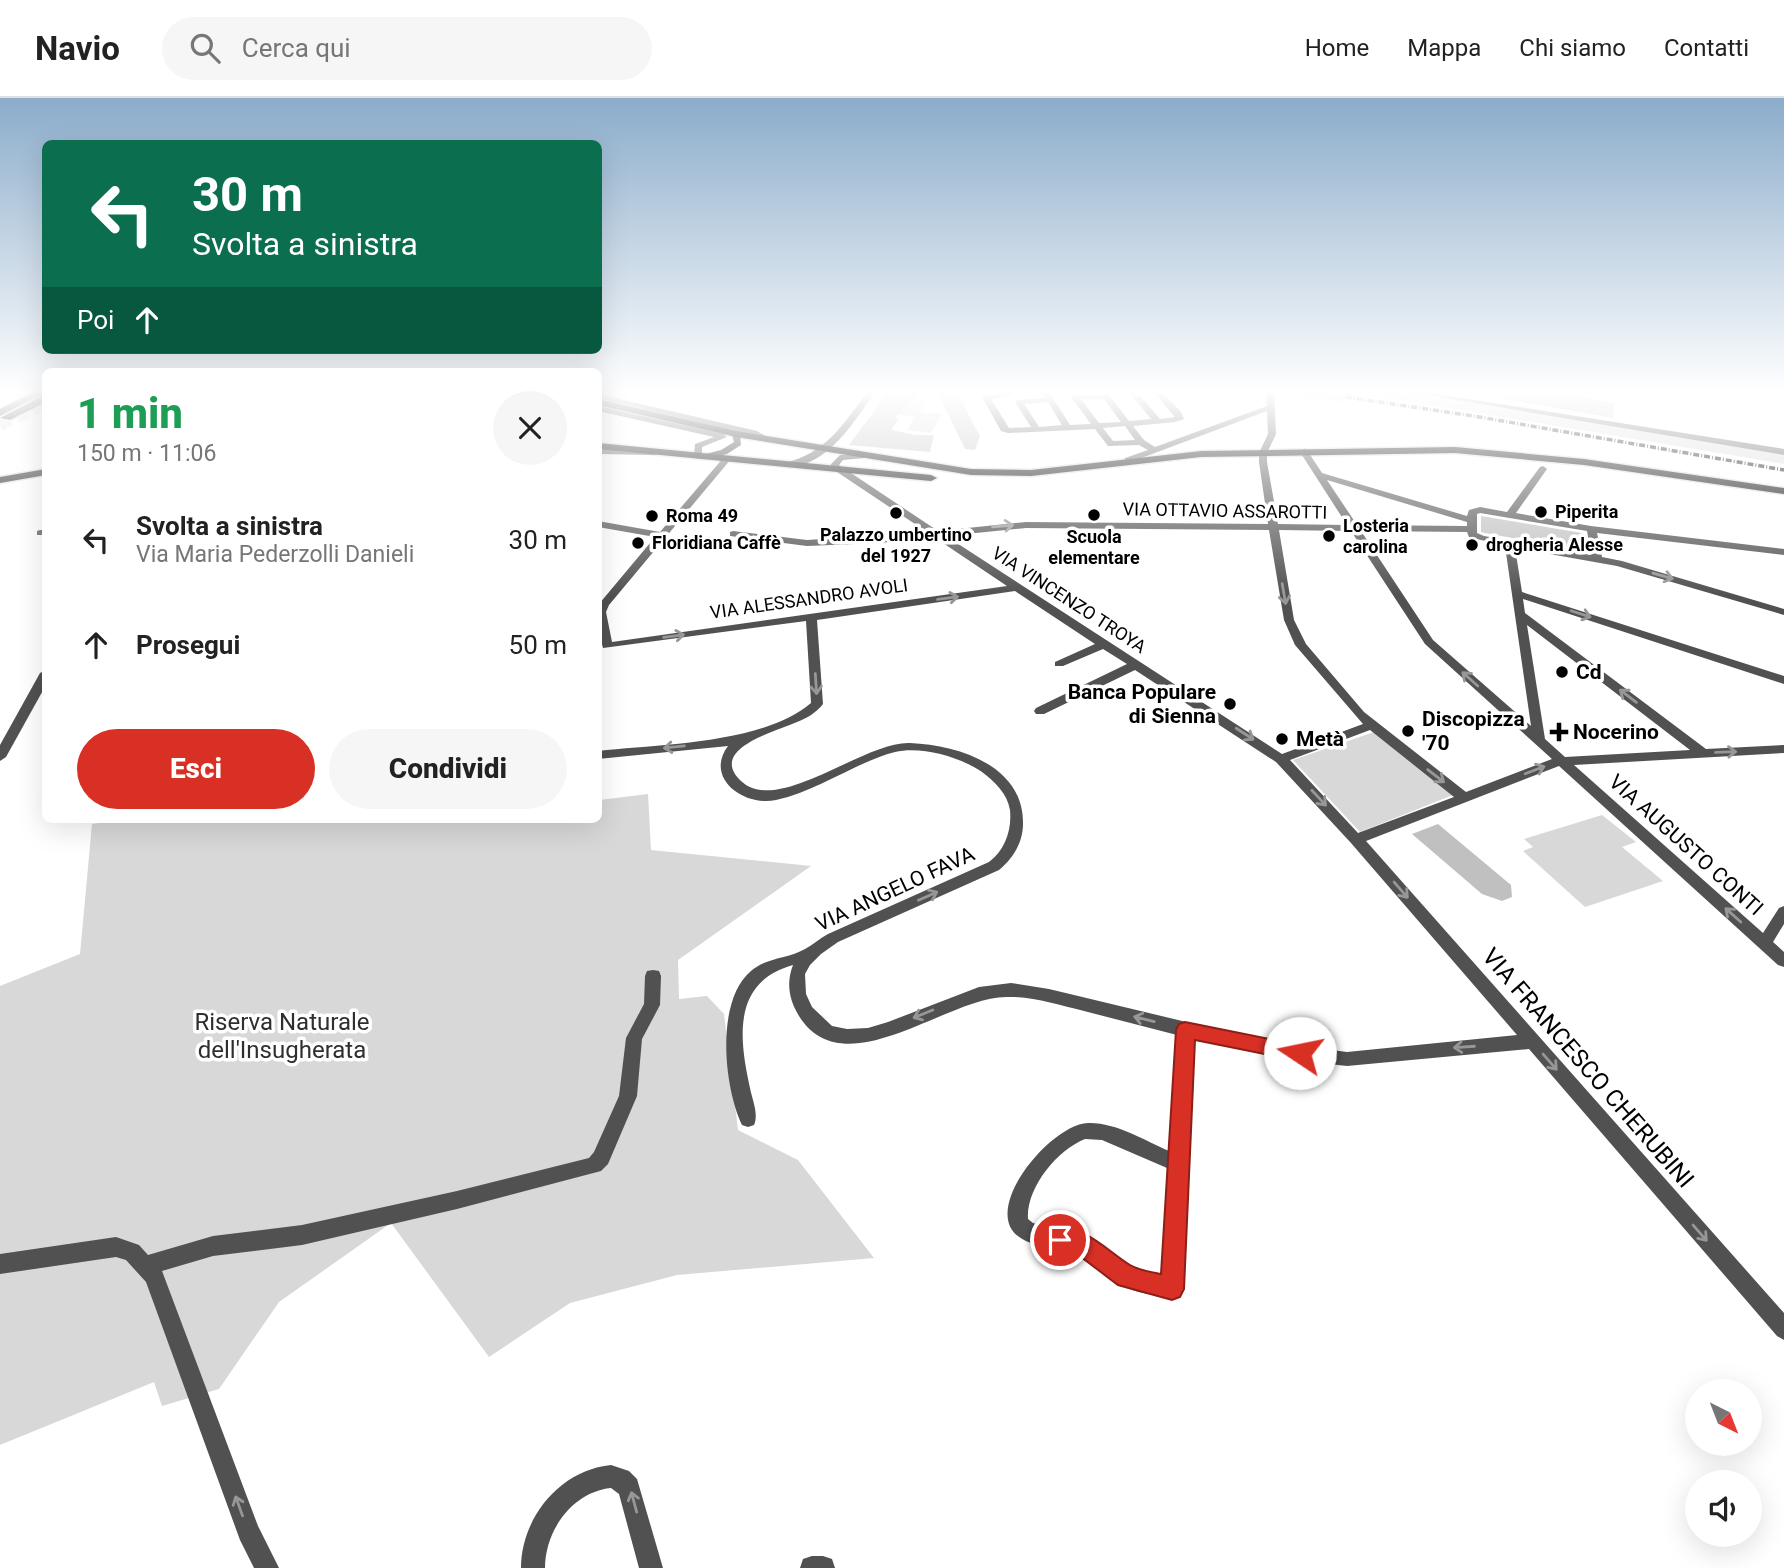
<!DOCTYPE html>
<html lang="it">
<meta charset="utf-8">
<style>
:root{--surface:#fff;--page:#f6f6f6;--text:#222;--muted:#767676;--line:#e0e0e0;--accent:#d93025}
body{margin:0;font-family:Roboto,sans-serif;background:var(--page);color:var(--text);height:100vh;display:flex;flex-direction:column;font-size:26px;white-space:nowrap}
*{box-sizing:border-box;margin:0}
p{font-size:23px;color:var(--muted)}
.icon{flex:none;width:38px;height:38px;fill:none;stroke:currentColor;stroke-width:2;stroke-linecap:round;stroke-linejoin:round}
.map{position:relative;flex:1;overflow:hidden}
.drawer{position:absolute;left:42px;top:270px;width:560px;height:455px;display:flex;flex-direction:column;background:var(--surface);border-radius:10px;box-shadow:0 7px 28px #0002}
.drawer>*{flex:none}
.top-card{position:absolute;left:42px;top:42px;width:560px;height:214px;border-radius:10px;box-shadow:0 7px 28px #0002;background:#0b6e4f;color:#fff;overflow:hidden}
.needle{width:46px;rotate:138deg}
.controls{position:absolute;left:1685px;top:1281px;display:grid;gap:14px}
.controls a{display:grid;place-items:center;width:77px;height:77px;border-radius:50%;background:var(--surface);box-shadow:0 7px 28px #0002;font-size:35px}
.pin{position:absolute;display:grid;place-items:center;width:60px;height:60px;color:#fff;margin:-30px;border:4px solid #fff;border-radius:50%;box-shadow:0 2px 7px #0007}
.me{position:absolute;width:77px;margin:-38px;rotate:281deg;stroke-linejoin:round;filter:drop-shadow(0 0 5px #0008)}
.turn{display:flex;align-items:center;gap:24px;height:147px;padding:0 35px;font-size:32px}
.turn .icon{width:91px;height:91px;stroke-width:2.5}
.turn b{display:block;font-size:49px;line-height:60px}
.then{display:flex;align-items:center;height:66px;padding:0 35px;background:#0003;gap:14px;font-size:26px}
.round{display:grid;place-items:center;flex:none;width:74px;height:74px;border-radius:37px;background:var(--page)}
.head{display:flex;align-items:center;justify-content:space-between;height:119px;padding:0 35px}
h1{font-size:42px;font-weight:800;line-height:52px;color:#1e9e55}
.action{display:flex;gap:14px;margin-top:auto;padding:14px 35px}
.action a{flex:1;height:80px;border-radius:42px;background:var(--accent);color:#fff;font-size:28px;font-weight:800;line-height:80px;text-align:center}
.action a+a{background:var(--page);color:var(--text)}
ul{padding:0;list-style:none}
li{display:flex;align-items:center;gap:21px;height:105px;padding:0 35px}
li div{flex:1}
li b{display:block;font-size:26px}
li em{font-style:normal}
header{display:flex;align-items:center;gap:42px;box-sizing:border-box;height:98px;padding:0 35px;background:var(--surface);border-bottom:2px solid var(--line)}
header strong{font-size:33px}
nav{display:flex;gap:38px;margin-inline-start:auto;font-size:24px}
.search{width:490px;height:63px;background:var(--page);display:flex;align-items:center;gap:18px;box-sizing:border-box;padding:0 24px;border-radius:38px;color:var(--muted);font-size:26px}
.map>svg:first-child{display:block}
.green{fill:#d8d8d8}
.building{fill:#c0c0c0}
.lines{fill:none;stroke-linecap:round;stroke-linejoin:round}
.trunk-tunnel{stroke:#d9d9d9;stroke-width:12;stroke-dasharray:12 6;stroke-linecap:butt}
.primary-casing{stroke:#dbdbdb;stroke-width:3}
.trunk-casing{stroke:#dbdbdb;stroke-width:4}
.pedestrian{fill:#515151;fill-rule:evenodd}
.minor{fill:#515151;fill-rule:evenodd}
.tertiary{fill:#515151;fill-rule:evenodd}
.secondary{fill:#1e1e1e;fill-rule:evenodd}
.primary{fill:#000;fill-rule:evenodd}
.trunk{fill:#000;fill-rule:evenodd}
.rail{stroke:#000;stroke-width:3.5;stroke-dasharray:6 2 1 2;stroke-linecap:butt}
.oneway{stroke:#979797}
.route{fill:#d93025;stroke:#8d1f18;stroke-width:2}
.poi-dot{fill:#000;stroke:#fff;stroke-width:2.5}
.labels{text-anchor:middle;stroke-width:7;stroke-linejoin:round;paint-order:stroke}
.far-street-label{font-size:18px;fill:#000;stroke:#fff}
.far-poi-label{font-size:18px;font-weight:bold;fill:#000;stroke:#fff;text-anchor:start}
.poi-label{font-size:21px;font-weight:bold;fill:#000;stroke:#fff;text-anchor:start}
.street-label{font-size:21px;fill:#000;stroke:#fff}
.near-park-label{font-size:24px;fill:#2f2f2f;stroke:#fff}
.near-street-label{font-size:24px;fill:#000;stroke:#fff}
</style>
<header>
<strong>Navio</strong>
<div class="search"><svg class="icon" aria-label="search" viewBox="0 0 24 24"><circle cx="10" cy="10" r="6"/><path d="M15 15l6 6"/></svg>Cerca qui</div>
<nav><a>Home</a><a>Mappa</a><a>Chi siamo</a><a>Contatti</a></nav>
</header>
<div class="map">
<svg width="1784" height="1470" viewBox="0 0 1784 1470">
<rect width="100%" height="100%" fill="#fff"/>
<!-- green -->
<g class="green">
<polygon points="1284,293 1395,293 1784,355 1784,366 1347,293 1345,304 1284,297"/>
<polygon points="904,300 927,303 920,314 942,316 931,335 907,332 915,319 891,316"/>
<polygon points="1374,634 1453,697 1360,734 1293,662"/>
<polygon points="648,696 651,752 811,768 678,862 679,901 707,898 724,916 738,1032 798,1062 874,1160 677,1177 570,1205 489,1259 391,1125 279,1204 219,1291 162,1308 154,1284 0,1347 0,888 80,856 92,726 127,721 598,721 599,702"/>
<polygon points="1602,717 1636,744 1622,749 1663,783 1585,809 1523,753 1533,749 1524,741"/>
</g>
<!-- building -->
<g class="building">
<polygon points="889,293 920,293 895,320 899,320 891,332 916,337 934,337 930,354 849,347"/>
<polygon points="937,293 956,293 980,338 975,352 965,351"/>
<polygon points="1506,293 1556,296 1556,293 1614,305 1613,320 1504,301"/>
<polygon points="1481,418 1582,435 1585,453 1485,435 1481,434"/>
<polygon points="1438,726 1511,787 1512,799 1502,803 1482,796 1412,736"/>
</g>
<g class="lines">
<!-- trunk-tunnel -->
<polyline class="trunk-tunnel" points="0,327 46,306"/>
<defs>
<g id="primary">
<polygon points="35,293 46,294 0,318 0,311"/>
<polygon points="598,301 736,333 971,371 1031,372 1201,353 1455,349 1584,361 1784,390 1784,396 1584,367 1455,355 1201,359 1031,378 971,377 736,339 598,307"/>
<polygon points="598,345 931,377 937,380 931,383 598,351"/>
<polygon points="46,371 46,377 0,385 0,379"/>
</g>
<polygon id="trunk" points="46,296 46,304 10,322 0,320"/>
</defs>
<!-- primary casing -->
<use href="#primary" class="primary-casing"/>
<!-- trunk casing -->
<use href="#trunk" class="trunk-casing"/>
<!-- pedestrian -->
<polygon class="pedestrian" points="40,432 46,432 46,437 37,437 37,433"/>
<!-- minor -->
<g class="minor">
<path d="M868,293H876C854,323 827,371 784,369V365C827,355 843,326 868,293Z"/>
<path d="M1010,293H1013V297L991,301L1009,330L1031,329L1015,304L1016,302L1045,300L1042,296L1046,294H1049L1070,327L1091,326L1071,299L1075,297H1109L1129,323L1151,321L1128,293H1136L1160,321L1175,319L1153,293H1161L1181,314L1184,321L1175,324L1133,328L1144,342L1155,349L1267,308L1266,293H1274L1276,336L1267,355V364L1278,426L1347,427L1300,354L1304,351L1307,352L1322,375L1467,418L1469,412L1480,409L1507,414L1540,369L1543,368L1547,371L1516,415L1591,428L1784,451V457L1597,435L1602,459L1622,463L1784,511V517L1617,468L1515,450L1522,494L1784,578V586L1523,501L1525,515L1706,651L1784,647V655L1574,667L1763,835L1779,810L1784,808V826L1773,844L1784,854V869L1778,867L1559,668L1366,743L1784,1215V1242L1777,1238L1529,951L1347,968L1284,961L1194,941L1182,1191L1179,1198L1172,1201C1156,1197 1135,1195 1120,1187C1106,1179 1096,1164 1082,1158C1062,1148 1026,1152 1012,1132C990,1099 1054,1026 1088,1025C1115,1024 1144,1042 1169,1053L1177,937C1146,929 1115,921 1084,913C1058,907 1032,898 1006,899C947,899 844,990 799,918C789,902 786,885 793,867C732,884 739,940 750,990C752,1001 759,1016 754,1027L748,1029L742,1027C724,989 715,903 751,873C767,859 788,861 805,851C813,847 820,840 828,836L989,764C1005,752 1012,732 1010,712C1007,695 995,684 982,674C960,659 922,648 895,654C856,664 818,693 776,702C744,709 704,680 728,648L598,661V653C660,646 763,646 811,605L806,523L603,550L598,531L599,506L655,439L598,429V423L660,434L724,359L731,361L609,507L606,514L612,544L1007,488L934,439L880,445L807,448L730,438V434L733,433L807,442L927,434L831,370V366L840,357L864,356V360L843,362L839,367L938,433L1026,424L1268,426L1259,364V355L1268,336L1267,313L1128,365L1125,364V360L1148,352L1139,347L1108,348L1095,331L1008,335L1001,333L982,299ZM1081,301H1104L1121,324L1099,325ZM1048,304L1062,327L1039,329L1024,306ZM1125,328L1135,342L1113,343L1103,330ZM1327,382L1467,424V428L1357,427ZM1480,415L1587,433L1591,457L1484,438L1477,435V416ZM1026,430L1269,432L1284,522L1295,547L1363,626L1282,656L946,438ZM1279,432L1351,433L1425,546L1552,661L1466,694L1364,614L1306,546L1294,522ZM1361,433L1467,434L1469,439L1505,448L1531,628L1433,542ZM1015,493L1095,546L1055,564V568H1063L1103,551L1127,566L1036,610L1034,613L1036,616H1044L1135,572L1276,664L1351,745L1517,937L1347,954L1316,950L1253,940L1049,891L1011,885L979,889L888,924L868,930L847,931L832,928L812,909L806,896L805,876L810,867L821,856L838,844L999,772C1013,761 1023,744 1023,726C1024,668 959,647 910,645C864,643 778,718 741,683C707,651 777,633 797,624C807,620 816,615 823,606L817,522ZM1527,527L1690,652L1565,659L1545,641ZM1370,632L1454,699L1358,735L1290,662ZM1085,1041L1102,1042L1167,1070L1162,1178L1131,1170L1087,1139L1033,1125L1028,1121C1026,1090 1057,1052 1085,1041Z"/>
<polygon points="598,296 757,333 770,341 766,344 751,337 598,300"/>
<polygon points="598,308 723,336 727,339 702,349 702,358 698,361 694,358 695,346 714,339 598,313"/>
<polygon points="598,350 655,351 659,354 655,357 598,356"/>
<polygon points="46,572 46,587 6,659 0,663 0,647 40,575"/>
<polygon points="653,872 659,873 661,878 660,907 642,941 637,998 608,1066 601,1073 457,1111 302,1147 213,1158 162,1173 258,1428 279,1470 254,1470 240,1442 146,1184 126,1162 116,1159 0,1176 0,1156 116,1139 139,1147 148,1157 213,1138 302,1127 457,1093 589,1060 594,1054 619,998 626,940 644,906 645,878 647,873"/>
<path d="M611,1367L629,1373L637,1381L663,1470H639L619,1396L611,1390C572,1394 545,1433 545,1470H521C521,1420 560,1372 611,1367Z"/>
<polygon points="812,1458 823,1458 832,1461 835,1470 800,1470 803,1461"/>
</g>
<!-- tertiary -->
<polygon class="tertiary" points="1402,293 1418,293 1784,351 1784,357"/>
<!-- secondary -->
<polygon class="secondary" points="736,333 740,336 741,347 727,356 702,361 702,357 721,352 734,344 732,336"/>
<!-- primary -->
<use href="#primary" class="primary"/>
<!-- trunk -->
<use href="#trunk" class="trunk"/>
<!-- rail -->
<polyline class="rail" points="1346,299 1474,318 1784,372"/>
</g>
<!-- one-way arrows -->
<defs><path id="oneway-shaft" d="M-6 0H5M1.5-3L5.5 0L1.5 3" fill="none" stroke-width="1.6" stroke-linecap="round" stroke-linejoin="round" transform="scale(1.75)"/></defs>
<g class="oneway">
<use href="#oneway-shaft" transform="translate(1003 428) rotate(-5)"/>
<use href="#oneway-shaft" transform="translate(1663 478) rotate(16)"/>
<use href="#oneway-shaft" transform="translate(1284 496) rotate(80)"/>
<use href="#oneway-shaft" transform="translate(948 500) rotate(-8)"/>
<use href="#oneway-shaft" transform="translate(1581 516) rotate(18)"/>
<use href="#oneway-shaft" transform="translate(674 538) rotate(-8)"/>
<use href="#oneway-shaft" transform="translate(1470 581) rotate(-138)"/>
<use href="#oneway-shaft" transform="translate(816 586) rotate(86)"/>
<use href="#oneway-shaft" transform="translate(1628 598) rotate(-143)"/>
<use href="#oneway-shaft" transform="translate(1245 636) rotate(33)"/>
<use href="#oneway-shaft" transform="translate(674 649) rotate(174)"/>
<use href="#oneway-shaft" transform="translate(1726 654) rotate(-2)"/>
<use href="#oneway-shaft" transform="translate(1535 672) rotate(-21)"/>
<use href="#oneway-shaft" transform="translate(1436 678) rotate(38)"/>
<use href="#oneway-shaft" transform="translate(1319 700) rotate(47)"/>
<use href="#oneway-shaft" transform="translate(1401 792) rotate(49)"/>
<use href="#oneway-shaft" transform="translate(928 798) rotate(-24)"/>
<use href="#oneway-shaft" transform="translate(1733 817) rotate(-138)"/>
<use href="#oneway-shaft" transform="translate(923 916) rotate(158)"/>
<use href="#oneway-shaft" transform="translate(1144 921) rotate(-166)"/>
<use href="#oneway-shaft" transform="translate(1464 949) rotate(176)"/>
<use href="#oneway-shaft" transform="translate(1550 964) rotate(49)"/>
<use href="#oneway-shaft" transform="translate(1700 1135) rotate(49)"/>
<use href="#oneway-shaft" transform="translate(634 1404) rotate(-105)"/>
<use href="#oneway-shaft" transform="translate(239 1408) rotate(-110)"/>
</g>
<!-- sky -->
<linearGradient id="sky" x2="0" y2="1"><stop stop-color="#8baccb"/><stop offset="0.59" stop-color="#fff"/><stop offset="1" stop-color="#fff" stop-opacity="0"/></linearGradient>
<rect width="1784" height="498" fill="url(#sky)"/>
<!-- route -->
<path class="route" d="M1185,924L1300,947L1307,949L1310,955L1307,961L1300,963L1195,942L1184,1191L1180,1199L1172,1202L1118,1187L1081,1159L1053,1149L1049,1142L1053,1134C1081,1122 1108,1154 1130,1167C1138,1172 1151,1174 1161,1176L1176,932L1179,926Z"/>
<!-- markers -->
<g class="poi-dot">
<circle cx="1541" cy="414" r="7"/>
<circle cx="896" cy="415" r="7"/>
<circle cx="1094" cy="417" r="7"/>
<circle cx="652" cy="418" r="7"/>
<circle cx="1329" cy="438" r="7"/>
<circle cx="638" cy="445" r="7"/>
<circle cx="1472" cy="447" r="7"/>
<circle cx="1562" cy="574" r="7"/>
<circle cx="1230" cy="606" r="7"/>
<circle cx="1408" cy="633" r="7"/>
<path d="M1555.5 623.5h7v7h7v7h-7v7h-7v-7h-7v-7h7z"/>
<circle cx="1282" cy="641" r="7"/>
</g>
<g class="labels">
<!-- far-street labels -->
<g class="far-street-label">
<text transform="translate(1225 413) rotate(1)" y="6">VIA OTTAVIO ASSAROTTI</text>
<text transform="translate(809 501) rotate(-8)" y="6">VIA ALESSANDRO AVOLI</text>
<text transform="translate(1069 502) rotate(33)" y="6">VIA VINCENZO TROYA</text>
</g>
<!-- far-poi labels -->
<g class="far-poi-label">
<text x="1555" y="420">Piperita</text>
<text x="666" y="424">Roma 49</text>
<text x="1343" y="434">Losteria<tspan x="1343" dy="21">carolina</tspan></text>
<text x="896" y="443" text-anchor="middle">Palazzo umbertino<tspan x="896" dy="21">del 1927</tspan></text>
<text x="1094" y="445" text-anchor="middle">Scuola<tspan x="1094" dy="21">elementare</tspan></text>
<text x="652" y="451">Floridiana Caffè</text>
<text x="1486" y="453">drogheria Alesse</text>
</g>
<!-- poi labels -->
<g class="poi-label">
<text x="1576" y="581">Cd</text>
<text x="1216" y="601" text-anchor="end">Banca Populare<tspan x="1216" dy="24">di Sienna</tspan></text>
<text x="1422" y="628">Discopizza<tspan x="1422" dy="24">'70</tspan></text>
<text x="1573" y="641">Nocerino</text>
<text x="1296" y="648">Metà</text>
</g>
<!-- street labels -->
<g class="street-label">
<text transform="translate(1686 747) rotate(42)" y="7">VIA AUGUSTO CONTI</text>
<text transform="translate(895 791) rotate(-25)" y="7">VIA ANGELO FAVA</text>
</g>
<!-- near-park labels -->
<g class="near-park-label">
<text x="282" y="932">Riserva Naturale<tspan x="282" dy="28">dell'Insugherata</tspan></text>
</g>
<!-- near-street labels -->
<g class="near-street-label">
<text transform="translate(1588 970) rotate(49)" y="8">VIA FRANCESCO CHERUBINI</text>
</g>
</g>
</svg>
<div class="controls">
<a><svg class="needle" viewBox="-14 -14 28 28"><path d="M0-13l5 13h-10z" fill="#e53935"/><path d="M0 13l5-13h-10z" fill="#767676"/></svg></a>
<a><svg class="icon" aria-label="sound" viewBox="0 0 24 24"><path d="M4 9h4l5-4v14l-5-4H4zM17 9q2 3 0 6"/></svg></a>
</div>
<div class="pin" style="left:1060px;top:1142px;background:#d93025"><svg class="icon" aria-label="arrive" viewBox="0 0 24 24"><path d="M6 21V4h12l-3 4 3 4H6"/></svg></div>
<svg class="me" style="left:1300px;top:955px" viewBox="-20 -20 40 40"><circle r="19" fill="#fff"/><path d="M0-13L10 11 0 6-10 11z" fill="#d93025"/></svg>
<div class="top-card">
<div class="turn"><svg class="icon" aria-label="left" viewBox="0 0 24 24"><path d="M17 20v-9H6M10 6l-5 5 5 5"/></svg><div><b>30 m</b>Svolta a sinistra</div></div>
<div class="then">Poi<svg class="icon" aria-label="ahead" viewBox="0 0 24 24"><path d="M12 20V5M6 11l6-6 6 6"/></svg></div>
</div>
<section class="drawer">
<div class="head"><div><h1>1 min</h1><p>150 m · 11:06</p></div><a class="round"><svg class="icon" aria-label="close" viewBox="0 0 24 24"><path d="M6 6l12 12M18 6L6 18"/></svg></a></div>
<ul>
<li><svg class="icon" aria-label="left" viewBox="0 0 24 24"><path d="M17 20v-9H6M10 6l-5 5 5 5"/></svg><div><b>Svolta a sinistra</b><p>Via Maria Pederzolli Danieli</p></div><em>30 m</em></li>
<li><svg class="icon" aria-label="ahead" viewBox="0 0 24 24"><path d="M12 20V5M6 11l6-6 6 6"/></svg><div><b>Prosegui</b></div><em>50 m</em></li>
</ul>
<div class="action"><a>Esci</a><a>Condividi</a></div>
</section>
</div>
